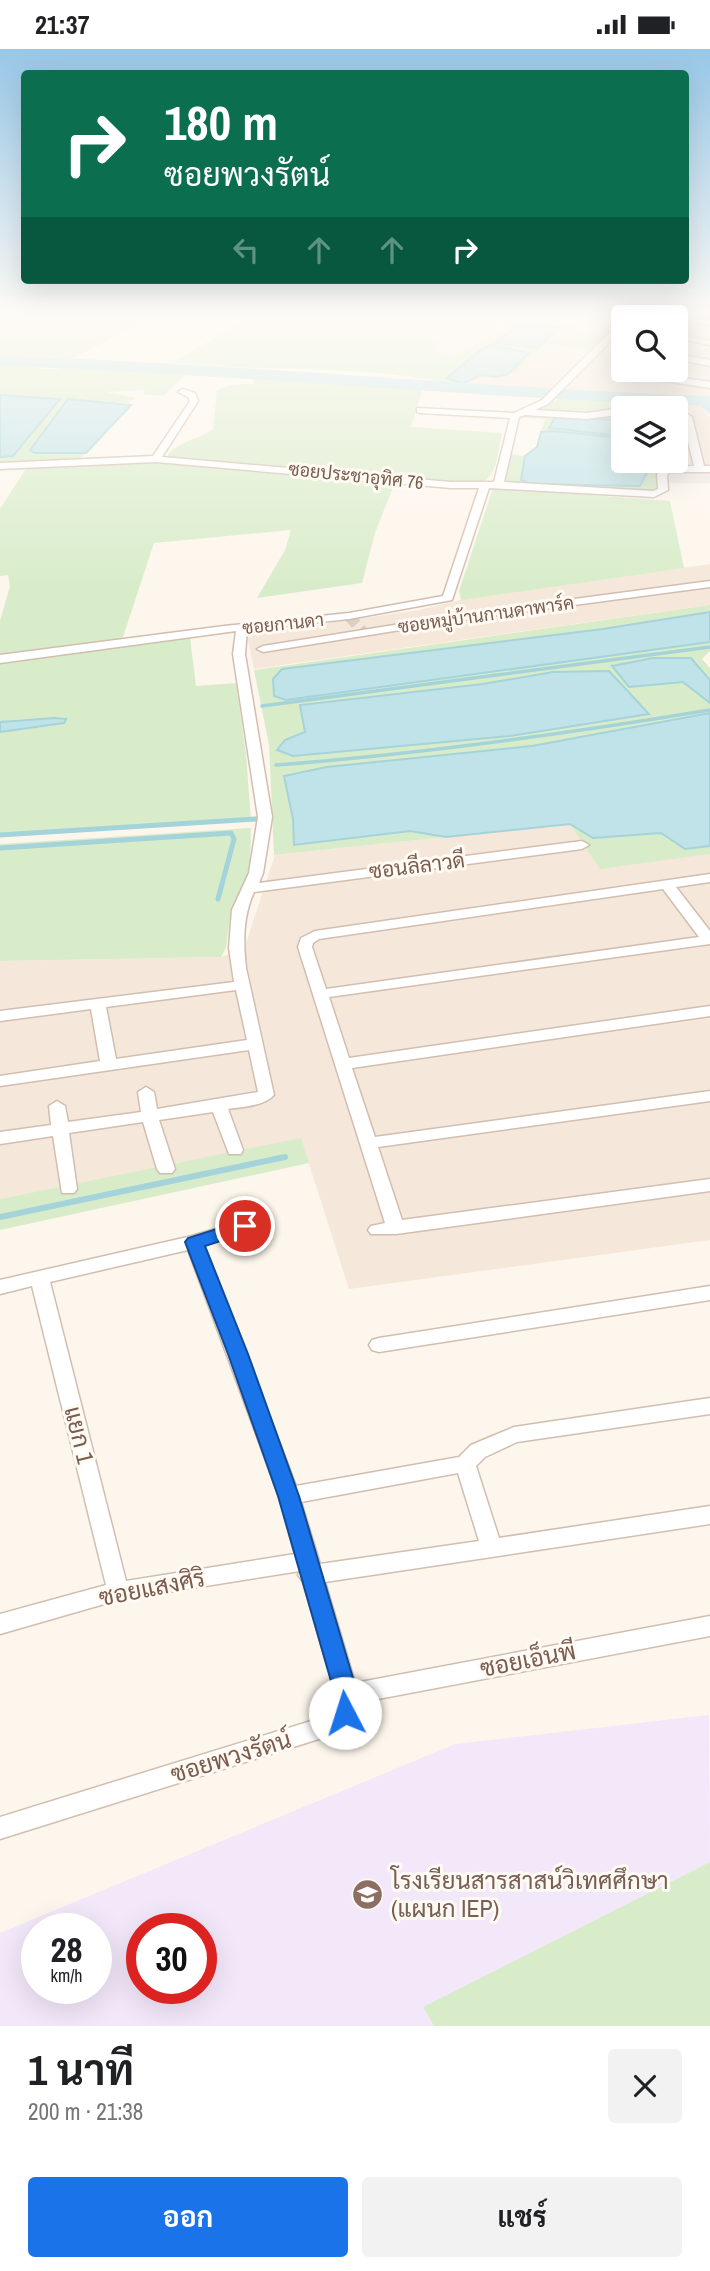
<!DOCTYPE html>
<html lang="th">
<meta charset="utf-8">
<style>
:root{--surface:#fff;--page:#f2f2f2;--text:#202124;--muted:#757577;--accent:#1a73e8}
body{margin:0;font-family:"Archivo Narrow",Sarabun,sans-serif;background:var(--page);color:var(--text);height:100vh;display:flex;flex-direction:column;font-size:26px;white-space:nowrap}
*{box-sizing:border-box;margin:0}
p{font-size:23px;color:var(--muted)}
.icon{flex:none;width:38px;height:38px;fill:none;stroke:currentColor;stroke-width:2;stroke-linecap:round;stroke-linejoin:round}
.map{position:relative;height:1977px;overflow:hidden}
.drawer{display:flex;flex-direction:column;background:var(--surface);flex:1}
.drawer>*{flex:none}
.top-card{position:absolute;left:21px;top:21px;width:668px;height:214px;border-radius:7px;box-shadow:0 7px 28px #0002;background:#0b6e4f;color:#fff;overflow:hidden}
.tools{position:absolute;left:611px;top:256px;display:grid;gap:14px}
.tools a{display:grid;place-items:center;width:77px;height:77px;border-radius:7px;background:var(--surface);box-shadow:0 7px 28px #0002;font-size:35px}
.speed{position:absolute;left:21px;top:1864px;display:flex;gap:14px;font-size:35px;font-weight:700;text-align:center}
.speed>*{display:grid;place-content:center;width:91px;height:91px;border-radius:50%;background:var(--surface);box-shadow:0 7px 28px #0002;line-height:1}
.speed small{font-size:18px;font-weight:400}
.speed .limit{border:10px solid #d22;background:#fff;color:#111}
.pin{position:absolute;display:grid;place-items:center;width:60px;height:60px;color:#fff;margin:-30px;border:4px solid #fff;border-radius:50%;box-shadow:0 2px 7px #0007}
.me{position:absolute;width:77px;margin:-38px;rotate:355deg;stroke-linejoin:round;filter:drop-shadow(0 0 5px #0008)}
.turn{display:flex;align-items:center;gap:24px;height:147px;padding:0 28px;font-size:32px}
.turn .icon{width:91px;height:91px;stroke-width:2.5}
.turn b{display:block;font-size:49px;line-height:60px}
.lanes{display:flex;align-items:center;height:66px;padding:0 28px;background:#0003;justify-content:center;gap:35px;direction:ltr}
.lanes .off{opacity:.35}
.round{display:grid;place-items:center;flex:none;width:74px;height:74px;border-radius:7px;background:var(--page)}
.head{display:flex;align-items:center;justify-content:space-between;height:119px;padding:0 28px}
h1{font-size:42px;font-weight:700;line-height:52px}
.button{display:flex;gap:14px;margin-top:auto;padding:14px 28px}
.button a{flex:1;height:80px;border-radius:7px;background:var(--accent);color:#fff;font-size:28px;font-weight:700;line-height:80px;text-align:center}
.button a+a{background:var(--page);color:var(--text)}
.status{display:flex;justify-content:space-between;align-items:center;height:49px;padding:0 35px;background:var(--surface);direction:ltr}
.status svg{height:19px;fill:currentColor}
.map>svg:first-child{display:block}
.residential{fill:#f5e8da}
.industrial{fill:#efe9e4}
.education{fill:#f3e8fa;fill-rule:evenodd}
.green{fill:#d8ecc9;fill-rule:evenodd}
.water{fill:#bfe3e8;stroke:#a5d3da;stroke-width:2}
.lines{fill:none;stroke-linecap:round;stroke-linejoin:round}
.stream-far2{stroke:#a5d3da;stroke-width:3.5}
.stream-far1{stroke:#a5d3da;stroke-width:5}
.stream{stroke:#a5d3da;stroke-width:6}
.canal{fill:#bfe3e8;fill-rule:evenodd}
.river{fill:#bfe3e8;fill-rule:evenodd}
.street-tunnel{stroke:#dcd0c4;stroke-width:11;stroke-dasharray:11 6;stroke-linecap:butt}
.street-casing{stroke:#d1beb0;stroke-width:3}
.street{fill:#fff;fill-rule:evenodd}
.route{fill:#1a73e8;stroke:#114b97;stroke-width:2}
.labels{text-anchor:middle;stroke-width:6;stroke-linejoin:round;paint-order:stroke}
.far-street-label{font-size:18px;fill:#7a5c4d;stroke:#fffaf3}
.street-label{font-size:21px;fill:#7a5c4d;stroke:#fffaf3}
.near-street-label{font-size:24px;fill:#7a5c4d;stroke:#fffaf3}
.near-education-label{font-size:24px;fill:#785e54;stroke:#fffaf3;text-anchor:start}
</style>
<div class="status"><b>21:37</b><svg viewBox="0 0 49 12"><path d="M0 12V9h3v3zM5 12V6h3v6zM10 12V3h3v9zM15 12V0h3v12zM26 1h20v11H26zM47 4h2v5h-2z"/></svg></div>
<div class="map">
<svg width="710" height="1977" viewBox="0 0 710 1977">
<rect width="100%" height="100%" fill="#fdf6ec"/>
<!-- residential -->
<g class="residential">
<polygon points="669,265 710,265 710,347 462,335 481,326 498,328 516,324 546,295 623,304 623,320 676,320 676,268 666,268"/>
<polygon points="615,352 700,355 710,368 710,418 661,418 664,416 665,411 676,411 676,359 623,359 623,369 610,368"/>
<polygon points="710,515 710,556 254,620 247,586 419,561 465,550"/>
<polygon points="570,775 600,819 710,805 710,1191 349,1240 301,1090 0,1150 0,912 221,908 244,900 275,806"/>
</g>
<!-- industrial -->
<g class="industrial">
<polygon points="457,265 516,265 454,308 437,305 428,287"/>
<polygon points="667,422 710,422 710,434 668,434"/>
</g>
<!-- education -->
<path class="education" d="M709,1666L710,1813L423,1958L434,1977H0V1884L455,1695ZM37,1880H96V1939H37ZM142,1880H201V1939H142Z"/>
<!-- green -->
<g class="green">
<polygon points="0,265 157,265 74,309 0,307"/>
<path d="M254,265H457L429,286L439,298L437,305L454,308L505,275V270L512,265H530L523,270L560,277L566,275L581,277L578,281L596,284L604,280L611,281L591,301L546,295L516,324L508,325L529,304L455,323L448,329L462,335L429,334L432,331C347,315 259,323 173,314Z"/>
<path d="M26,315C44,323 62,321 80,315L423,339L411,378L502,384C497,403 499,431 476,435L166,409C175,393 198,391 213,380L217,341L231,336L253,335V330L185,326L163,347L143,345L145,341L106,343L136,349L128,354L68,350L34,404H86L78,410L0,415V408L13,407L60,350L0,346V316Z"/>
<polygon points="558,350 615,352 610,367 623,369 617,386 623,389 541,383 545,370 523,369"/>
<polygon points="510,405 524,407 521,431 648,422 649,411 665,411 664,416 661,418 658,439 645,444 503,435"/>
<polygon points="98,413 194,416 395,433 375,484 362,534 257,549 285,501 291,481 154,494 122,591 0,606 0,572 10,537 8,526 0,527 0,460 27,418"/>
<polygon points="493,439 670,452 684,519 461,551 459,542"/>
<path d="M710,556V563L603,580L282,620L286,651L710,593V602L702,610L710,619V631L691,609L629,638L683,633L710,654V664L532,697L327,718L284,727L293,770L294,796L410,782L446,788L274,806L269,696L254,621ZM553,623L648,665L510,687L285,691L305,683L301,656L483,635Z"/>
<polygon points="190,588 196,637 236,634 246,705 251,772 0,786 0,683 52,677 23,670 0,673 0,613"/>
<polygon points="570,775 593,789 661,784 685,799 710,797 710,805 600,820"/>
<polygon points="251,779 250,827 231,861 226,898 221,908 0,912 0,795"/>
<polygon points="301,1089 309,1114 0,1181 0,1150"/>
<polygon points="710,1813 710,1977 434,1977 423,1958"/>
</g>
<!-- water -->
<g class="water">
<polygon points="521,274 559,279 537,299 495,294"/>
<polygon points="491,296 529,304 508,325 498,328 481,326 462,335 447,329 479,302"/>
<polygon points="0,346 60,350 13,407 0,408"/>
<polygon points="68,350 131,356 86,404 34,404 30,401"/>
<polygon points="555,368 616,371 616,381 612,386 549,379"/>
<polygon points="553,382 623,389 623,411 649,411 648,422 640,437 531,435 521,431 525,407 537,398 541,383"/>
<polygon points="710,563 710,593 286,651 274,647 273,630 282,620 603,580"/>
<polygon points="653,609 691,609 710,631 710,654 683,633 629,638 612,617"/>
<polygon points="609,622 649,665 510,687 293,707 277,701 285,691 305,683 300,656 483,635 553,623"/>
<polygon points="710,664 710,797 685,800 661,784 593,789 570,775 446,788 410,782 294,796 293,770 284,727 327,718 532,697"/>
<polygon points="54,669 66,670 64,674 0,683 0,673"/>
</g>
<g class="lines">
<!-- stream-far2 -->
<g class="stream-far2">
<polyline points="262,657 710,598"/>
<path d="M276,716C423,705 565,685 710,661"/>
</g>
<!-- stream-far1 -->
<g class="stream-far1">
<polyline points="0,786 256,770"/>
<polyline points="0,799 231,784 234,790 218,850"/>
</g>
<!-- stream -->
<polyline class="stream" points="0,1168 285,1108"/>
<!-- canal -->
<polygon class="canal" points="697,350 705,350 710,355 710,365 697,354"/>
<!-- river -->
<path class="river" d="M0,307C237,314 473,339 710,347V357C473,349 237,325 0,317Z"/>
<!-- street-tunnel -->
<polyline class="street-tunnel" points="349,567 364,584"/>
<defs>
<g id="street">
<polygon points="680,266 710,272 710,276 677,270"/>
<path d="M620,273H623V280L548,355L535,361L587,364L623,359V365L587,370L525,366L519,368L504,433L653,442L658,440L657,425L664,418L694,417L682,368L687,365L692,368L704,417H710V423H670L667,426L668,441L654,448L489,439L452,551L349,570L247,581L245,605L272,768L263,824L259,834L582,792L589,796L582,800L254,843C243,867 243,892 246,919L274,1046C264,1057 243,1058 228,1060L243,1101L241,1105H229L213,1063L159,1071L175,1120L172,1124H160L157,1120L143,1073L69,1084L77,1140L74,1144H62L53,1087L0,1095V1083L51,1076L49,1057L57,1052L65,1057L68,1073L141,1063L138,1043L146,1038L154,1043L157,1060L258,1043L249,1001L0,1037V1027L100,1012L91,960L0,972V962L234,933L229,899L232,861L249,824L258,768L233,605L236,582L0,614V606L224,577L349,564L443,547L479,439H451L156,413L0,420V414L153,407L190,352L188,348L178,343L182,340L195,344L198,352L162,408L451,433H494L510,369L420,364L417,363V359L514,364L542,351ZM236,941L247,991L116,1010L106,958Z"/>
<polygon points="676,285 710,292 710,296 676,289"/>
<polygon points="676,305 710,311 710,317 676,310"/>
<polygon points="623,320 710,333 710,339 620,325 620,321"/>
<polygon points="710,532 710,538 469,570 263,603 257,600 263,597 469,564"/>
<path d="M710,825V833L676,838L710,882V895L329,948L349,1009L710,957V967L352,1019L375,1088L710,1042V1052L378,1098L402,1171L710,1130V1142L396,1185H371L368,1181L371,1177L385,1174L298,898L301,889L315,882ZM663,840L699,888L326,940L312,898L313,894L319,890Z"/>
<path d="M245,1171L251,1173L254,1177L251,1181L204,1196L296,1437L459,1408L471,1396L514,1378L710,1349V1365L517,1393L485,1408L476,1417L499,1489L710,1457V1475L325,1533L355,1634L710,1567V1587L357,1654L350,1675L338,1684L0,1790V1768L324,1668L333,1661L336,1646L303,1533L298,1526L300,1522L118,1551L0,1585V1565L106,1536L32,1237L0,1245V1231L192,1187ZM188,1201L279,1447L295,1505L126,1532L50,1233ZM458,1424L479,1492L320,1515L301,1453Z"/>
<polygon points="710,1237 710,1251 379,1303 372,1301 369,1296 372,1291 379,1289"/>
</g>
</defs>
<!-- street casing -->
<use href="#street" class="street-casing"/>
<!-- street -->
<use href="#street" class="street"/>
</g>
<!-- sky -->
<linearGradient id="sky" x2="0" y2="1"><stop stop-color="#97c7e8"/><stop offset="0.49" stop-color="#fefbf6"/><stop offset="1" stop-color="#fefbf6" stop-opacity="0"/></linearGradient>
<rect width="710" height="542" fill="url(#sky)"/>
<!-- route -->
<polygon class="route" points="245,1171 251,1173 254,1177 251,1182 205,1197 248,1305 299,1447 358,1646 353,1671 345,1674 336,1671 333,1664 335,1646 278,1447 228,1305 185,1193 188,1189"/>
<!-- icons -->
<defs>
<symbol id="school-disc" viewBox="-11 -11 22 22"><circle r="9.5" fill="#8d6e63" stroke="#fffaf3"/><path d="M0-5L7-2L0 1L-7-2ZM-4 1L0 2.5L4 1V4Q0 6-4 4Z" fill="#fff"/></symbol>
</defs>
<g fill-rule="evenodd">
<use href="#school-disc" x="350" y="1828" width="35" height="35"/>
</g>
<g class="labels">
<!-- far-street labels -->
<g class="far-street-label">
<text transform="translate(356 427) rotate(6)" y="6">ซอยประชาอุทิศ 76</text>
<text transform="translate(486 566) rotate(-8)" y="6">ซอยหมู่บ้านกานดาพาร์ค</text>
<text transform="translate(283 575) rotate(-6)" y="6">ซอยกานดา</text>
</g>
<!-- street labels -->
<g class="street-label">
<text transform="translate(417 817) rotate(-7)" y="7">ซอนลีลาวดี</text>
</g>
<!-- near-street labels -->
<g class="near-street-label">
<text transform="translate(79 1386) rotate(76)" y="8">แยก 1</text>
<text transform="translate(152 1539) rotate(-11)" y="8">ซอยแสงศิริ</text>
<text transform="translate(528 1611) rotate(-11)" y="8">ซอยเอ็นพี</text>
<text transform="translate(231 1708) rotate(-17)" y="8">ซอยพวงรัตน์</text>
</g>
<!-- near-education labels -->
<g class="near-education-label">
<text x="391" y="1840">โรงเรียนสารสาสน์วิเทศศึกษา<tspan x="391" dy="28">(แผนก IEP)</tspan></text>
</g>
</g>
</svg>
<div class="tools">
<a><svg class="icon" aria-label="search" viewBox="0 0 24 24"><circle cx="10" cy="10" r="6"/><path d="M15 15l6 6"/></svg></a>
<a><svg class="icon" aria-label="layers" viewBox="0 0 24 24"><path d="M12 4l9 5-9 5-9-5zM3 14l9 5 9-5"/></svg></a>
</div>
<div class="speed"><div>28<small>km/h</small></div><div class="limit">30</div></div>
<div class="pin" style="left:245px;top:1177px;background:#d93025"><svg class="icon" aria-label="arrive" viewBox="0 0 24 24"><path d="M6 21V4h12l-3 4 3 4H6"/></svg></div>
<svg class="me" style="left:345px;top:1664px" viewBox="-20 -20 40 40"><circle r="19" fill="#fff"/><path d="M0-13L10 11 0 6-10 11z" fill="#1a73e8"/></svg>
<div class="top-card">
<div class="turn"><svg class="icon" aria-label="right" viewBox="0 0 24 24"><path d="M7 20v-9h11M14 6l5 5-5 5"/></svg><div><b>180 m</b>ซอยพวงรัตน์</div></div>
<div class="lanes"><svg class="icon off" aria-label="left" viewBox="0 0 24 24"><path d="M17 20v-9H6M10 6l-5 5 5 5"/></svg><svg class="icon off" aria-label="ahead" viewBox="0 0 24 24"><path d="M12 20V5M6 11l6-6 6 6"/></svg><svg class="icon off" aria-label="ahead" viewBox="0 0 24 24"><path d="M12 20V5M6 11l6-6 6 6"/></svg><svg class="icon" aria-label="right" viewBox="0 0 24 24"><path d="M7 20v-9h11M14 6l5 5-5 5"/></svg></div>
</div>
</div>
<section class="drawer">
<div class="head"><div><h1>1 นาที</h1><p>200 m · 21:38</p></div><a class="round"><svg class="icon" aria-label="close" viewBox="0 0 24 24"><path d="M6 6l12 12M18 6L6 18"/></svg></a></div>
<div class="button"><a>ออก</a><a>แชร์</a></div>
</section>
